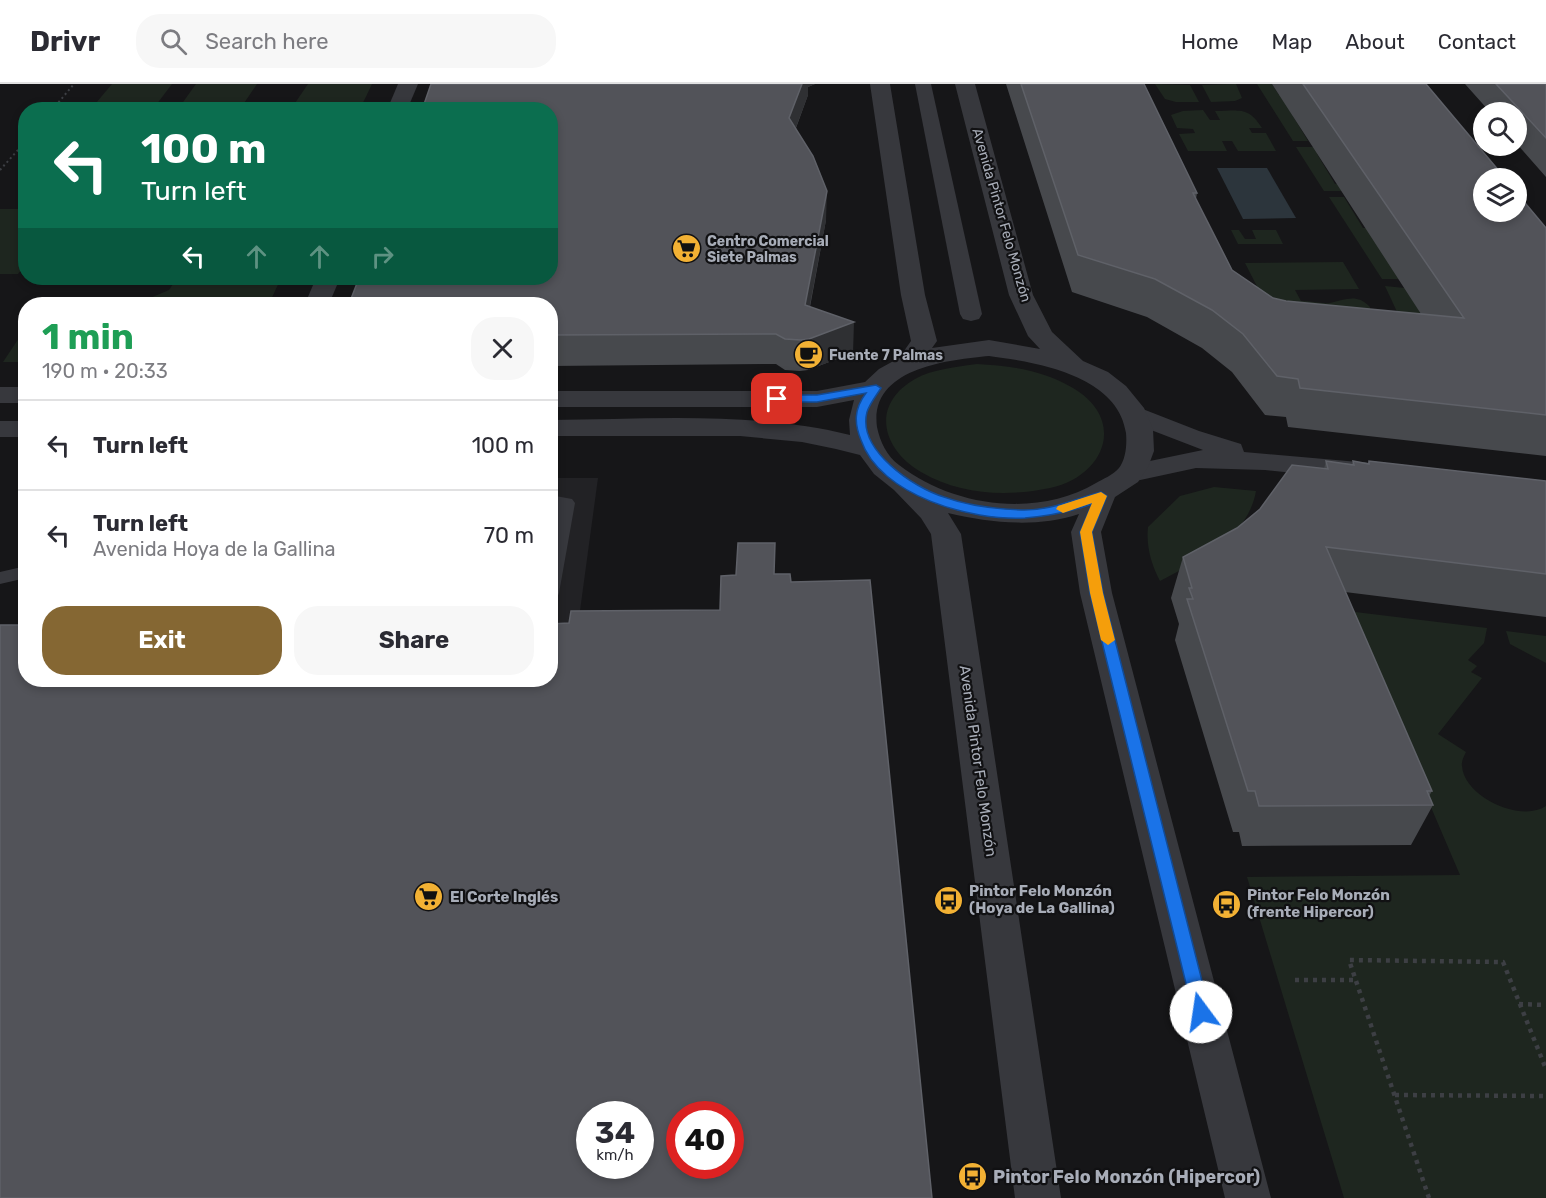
<!DOCTYPE html>
<meta charset="utf-8">
<style>
:root{--surface:#fff;--page:#f7f7f7;--text:#2b2b33;--muted:#7c7c81;--line:#e1e1e2;--accent:#856733}
body{margin:0;font-family:Rubik,sans-serif;background:var(--page);color:var(--text);height:100vh;display:flex;flex-direction:column;font-size:22px;white-space:nowrap}
*{box-sizing:border-box;margin:0}
p{font-size:20px;color:var(--muted)}
.icon{flex:none;width:33px;height:33px;fill:none;stroke:currentColor;stroke-width:2;stroke-linecap:round;stroke-linejoin:round}
.map{position:relative;flex:1;overflow:hidden}
.panel{position:absolute;left:18px;top:213px;width:540px;height:390px;display:flex;flex-direction:column;background:var(--surface);border-radius:24px;box-shadow:0 3px 9px #0003}
.panel>*{flex:none}
.top-card{position:absolute;left:18px;top:18px;width:540px;height:183px;border-radius:24px;box-shadow:0 3px 9px #0003;background:#0b6e4f;color:#fff;overflow:hidden}
.tools{position:absolute;left:1473px;top:18px;display:grid;gap:12px}
.tools a{display:grid;place-items:center;width:54px;height:54px;border-radius:50%;background:var(--surface);box-shadow:0 3px 9px #0003;font-size:30px}
.speed{position:absolute;left:576px;top:1017px;display:flex;gap:12px;font-size:30px;font-weight:700;text-align:center}
.speed>*{display:grid;place-content:center;width:78px;height:78px;border-radius:50%;background:var(--surface);box-shadow:0 3px 9px #0003;line-height:1}
.speed small{font-size:15px;font-weight:400}
.speed .limit{border:9px solid #d22;background:#fff;color:#111}
.pin{position:absolute;display:grid;place-items:center;width:51px;height:51px;color:#fff;margin:-26px;border-radius:12px;box-shadow:0 3px 9px #0006}
.me{position:absolute;width:66px;margin:-33px;rotate:346deg;stroke-linejoin:round;filter:drop-shadow(0 0 4px #0008)}
.turn{display:flex;align-items:center;gap:21px;height:126px;padding:0 24px;font-size:27px}
.turn .icon{width:78px;height:78px;stroke-width:2.5}
.turn b{display:block;font-size:42px;line-height:51px}
.lanes{display:flex;align-items:center;height:57px;padding:0 24px;background:#0003;justify-content:center;gap:30px;direction:ltr}
.lanes .off{opacity:.35}
.round{display:grid;place-items:center;flex:none;width:63px;height:63px;border-radius:24px;background:var(--page)}
.overview{display:flex;align-items:center;justify-content:space-between;height:102px;padding:0 24px}
h1{font-size:36px;font-weight:700;line-height:45px;color:#1e9e55}
.primary-button{display:flex;gap:12px;margin-top:auto;padding:12px 24px}
.primary-button a{flex:1;height:69px;border-radius:24px;background:var(--accent);color:#fff;font-size:24px;font-weight:700;line-height:69px;text-align:center}
.primary-button a+a{background:var(--page);color:var(--text)}
ul{padding:0;list-style:none}
li{display:flex;align-items:center;gap:18px;height:90px;padding:0 24px;border-top:2px solid var(--line)}
li div{flex:1}
li b{display:block;font-size:22px}
li em{font-style:normal}
header{display:flex;align-items:center;gap:36px;box-sizing:border-box;height:84px;padding:0 30px;background:var(--surface);border-bottom:2px solid var(--line)}
header strong{font-size:28px}
nav{display:flex;gap:33px;margin-inline-start:auto;font-size:21px}
.search{width:420px;height:54px;background:var(--page);display:flex;align-items:center;gap:15px;box-sizing:border-box;padding:0 21px;border-radius:24px;color:var(--muted);font-size:22px}
.map>svg:first-child{display:block}
.built{fill:#222225}
.green{fill:#1e261f}
.water{fill:#2c353c}
.lines{fill:none;stroke-linecap:round;stroke-linejoin:round}
.path-far1{stroke:#3d3f44;stroke-width:2;stroke-dasharray:2 3;stroke-linecap:butt}
.path{stroke:#3d3f44;stroke-width:4.5;stroke-dasharray:4 5;stroke-linecap:butt}
.service{fill:#37383d;fill-rule:evenodd}
.pedestrian{fill:#37383d;fill-rule:evenodd}
.minor{fill:#37383d;fill-rule:evenodd}
.tertiary{fill:#37383d;fill-rule:evenodd}
.wall{fill:#47494d}
.shaded-wall{fill:#2f3033}
.building{fill:#525359;stroke:#5f6168;stroke-width:1.5;fill-rule:evenodd}
.route{fill:#1a73e8;stroke:#114b97;stroke-width:1.5}
.slow{fill:#f59e0b}
.labels{text-anchor:middle;stroke-width:4.5;stroke-linejoin:round;paint-order:stroke}
.far-street-label{font-size:14px;fill:#a8adb8;stroke:#111113}
.far-poi-label{font-size:14px;font-weight:bold;fill:#a8adb8;stroke:#111113;text-anchor:start}
.street-label{font-size:15px;fill:#a8adb8;stroke:#111113}
.poi-label{font-size:15px;font-weight:bold;fill:#a8adb8;stroke:#111113;text-anchor:start}
.near-poi-label{font-size:18px;font-weight:bold;fill:#a8adb8;stroke:#111113;text-anchor:start}
</style>
<header>
<strong>Drivr</strong>
<div class="search"><svg class="icon" aria-label="search" viewBox="0 0 24 24"><circle cx="10" cy="10" r="6"/><path d="M15 15l6 6"/></svg>Search here</div>
<nav><a>Home</a><a>Map</a><a>About</a><a>Contact</a></nav>
</header>
<div class="map">
<svg width="1546" height="1114" viewBox="0 0 1546 1114">
<rect width="100%" height="100%" fill="#161618"/>
<!-- built -->
<polygon class="built" points="550,394 598,394 574,571 551,572"/>
<!-- green -->
<g class="green">
<polygon points="112,0 172,0 153,25 91,25"/>
<polygon points="196,0 257,0 240,25 178,25"/>
<polygon points="308,0 372,0 360,25 291,25"/>
<polygon points="1155,0 1190,1 1199,18 1176,18 1165,15"/>
<polygon points="1236,0 1242,14 1235,17 1211,18 1202,1"/>
<polygon points="1257,0 1272,0 1279,11 1302,11 1293,32 1308,57 1293,57"/>
<path d="M1203,26L1210,36H1220L1215,27C1239,27 1248,22 1262,44H1249L1252,49H1266L1276,67H1238L1232,57H1222L1227,67H1188L1179,50L1195,49L1193,45L1177,44L1171,31L1183,27Z"/>
<polygon points="1296,63 1317,63 1317,70 1335,100 1341,100 1346,107 1324,107"/>
<polygon points="1329,113 1344,113 1363,144 1369,144 1399,195 1382,195"/>
<polygon points="0,125 25,125 25,181 18,190 0,190"/>
<polygon points="1231,146 1239,146 1245,155 1256,155 1252,146 1276,146 1283,160 1238,160"/>
<path d="M1343,178L1359,205L1295,206L1301,217C1310,217 1322,220 1330,219C1345,216 1357,209 1370,223L1369,231L1264,216L1245,179Z"/>
<polygon points="177,194 281,194 269,220 136,220 169,206"/>
<polygon points="1385,202 1405,204 1434,250 1399,232"/>
<polygon points="25,245 25,278 3,278"/>
<path d="M977,280C1011,282 1043,286 1073,304C1127,336 1105,392 1050,404C1007,413 960,411 921,388C882,365 870,321 915,295C933,285 956,283 977,280Z"/>
<path d="M1214,403L1256,407C1248,454 1198,477 1160,497C1151,480 1146,462 1148,443L1180,412Z"/>
<path d="M1347,527L1487,544L1484,559L1468,576L1477,582L1471,588L1482,594L1438,650L1466,668C1464,672 1461,678 1462,682C1464,713 1521,739 1546,722V1114H1344L1247,793L1460,791Z"/>
<polygon points="1506,547 1546,552 1546,579 1510,560"/>
</g>
<!-- water -->
<polygon class="water" points="1217,84 1267,84 1296,134 1243,135"/>
<g class="lines">
<!-- path-far1 -->
<g class="path-far1">
<polyline points="52,26 74,0"/>
<polyline points="0,86 26,57"/>
</g>
<!-- path -->
<g class="path">
<polyline points="1295,896 1354,896"/>
<polyline points="1519,920 1546,921"/>
<polyline points="1395,1011 1546,1012"/>
<polyline points="1429,1114 1349,876 1503,878 1546,985"/>
</g>
<!-- service -->
<g class="service">
<polygon points="550,411 572,415 575,419 559,509 557,514 550,515 550,455 557,423 550,422"/>
<polygon points="26,482 26,494 0,500 0,488"/>
</g>
<!-- pedestrian -->
<polygon class="pedestrian" points="915,0 931,0 982,230 979,235 971,237 963,235 960,230"/>
<!-- minor -->
<g class="minor">
<polygon points="398,0 418,0 407,26 387,26"/>
<polygon points="316,194 340,194 329,220 305,220"/>
<polygon points="1135,322 1199,347 1241,360 1244,368 1370,379 1380,382 1384,388 1380,394 1370,397 1265,386 1196,384 1131,398 1121,395 1117,389 1121,383 1203,366 1125,336 1121,330 1125,324"/>
</g>
<!-- tertiary -->
<g class="tertiary">
<path d="M870,0H890L925,211L937,257L932,264L989,256L1040,265L1028,252L1009,211L955,0H975L1033,211L1052,248L1083,277L1108,288L1126,302L1144,324L1153,345L1154,367L1148,383L1138,398L1115,413L1101,448L1112,509L1271,1114H1225L1080,509L1071,448L1079,430C1036,444 991,439 948,429L961,450L1061,1114H1015L931,450L921,434L894,406L874,390L860,371L836,365L802,358L740,352H550V336C650,335 753,327 850,351L849,336L854,316L817,323H550V307H817L865,298L879,285L899,274L911,257L901,211ZM989,272C1035,278 1118,291 1126,349C1127,360 1126,375 1119,384C1113,391 1103,395 1096,399C1037,434 953,423 899,381C887,372 880,358 877,343C869,284 948,276 989,272Z"/>
<rect x="0" y="303" width="26" height="16"/>
<rect x="0" y="337" width="26" height="16"/>
</g>
</g>
<!-- wall -->
<g class="wall">
<polygon points="431,0 815,0 808,3 808,11 796,44 826,136 810,223 853,269 808,286 800,287 785,286 776,280 550,282 550,220"/>
<polygon points="1006,0 1144,0 1197,109 1196,115 1232,186 1273,214 1286,217 1421,230 1272,0 1426,0 1546,144 1546,372 1288,343 1286,333 1265,331 1232,288 1202,264 1147,233 1072,208"/>
<polygon points="1465,0 1546,0 1546,93 1516,59 1516,28 1490,28"/>
<polygon points="1326,377 1352,380 1353,377 1368,379 1369,377 1546,397 1546,533 1345,508 1432,707 1429,712 1433,721 1411,761 1242,762 1239,748 1233,748 1175,556 1179,540 1171,514 1183,473 1237,444 1260,425 1324,385"/>
</g>
<!-- shaded-wall -->
<g class="shaded-wall">
<polygon points="802,0 815,0 808,3 808,11 789,62 789,34"/>
<polygon points="827,107 826,136 804,252 805,221"/>
<polygon points="854,238 853,269 808,286 809,255"/>
</g>
<!-- building -->
<g class="building">
<polygon points="431,0 802,0 789,34 813,72 827,107 805,221 854,238 809,255 801,256 785,255 776,250 550,251 550,220 349,220 359,194 550,194 550,26 422,26"/>
<polygon points="1021,0 1144,0 1197,109 1193,109 1232,186 1273,214 1286,217 1464,234 1303,0 1426,0 1505,94 1484,94 1484,128 1516,128 1516,108 1546,144 1546,331 1300,304 1298,295 1277,292 1243,250 1212,226 1155,195 1078,171"/>
<polygon points="1496,0 1546,0 1546,54"/>
<polygon points="1326,377 1354,381 1353,377 1369,380 1369,377 1546,397 1546,490 1326,463 1432,707 1427,707 1433,721 1259,722 1255,707 1248,707 1187,515 1193,515 1189,504 1192,504 1183,473 1237,444 1260,425 1292,381 1328,385"/>
<path d="M738,459H775L774,490H790L791,498L870,496L932,1114H0V541H26V596H550V540L569,539L571,527L720,526L721,492L736,491ZM590,1030H640V1082H590ZM680,1030H730V1082H680Z"/>
</g>
<!-- route -->
<path class="route" d="M876,301L881,304C876,312 870,319 867,328C857,366 914,404 944,413C969,422 995,425 1021,426C1050,427 1074,415 1101,408L1107,412L1092,448L1103,509L1210,928L1207,933L1201,936L1195,933L1193,928L1090,509L1080,448L1092,420C1070,428 1048,432 1025,434C972,437 880,412 861,356C854,339 854,325 866,309L817,318H777L771,315L777,311H817Z"/>
<!-- slow -->
<polygon class="slow" points="1101,408 1107,412 1092,448 1103,509 1115,556 1108,561 1101,556 1090,509 1080,448 1092,419 1063,429 1056,425 1058,422"/>
<!-- icons -->
<defs>
<symbol id="supermarket-disc" viewBox="-11 -11 22 22"><circle r="9.5" fill="#f2b134" stroke="#111113"/><path d="M-6-5.5h2.5l.6 2H6L4.5 2H-2.5L-4.4-4H-6ZM-1.5 3.2a1.3 1.3 0 1 0 .1 0ZM3 3.2a1.3 1.3 0 1 0 .1 0Z" fill="#111"/></symbol>
<symbol id="cafe-disc" viewBox="-11 -11 22 22"><circle r="9.5" fill="#f2b134" stroke="#111113"/><path d="M-5.5-4.5H6V0H3Q3 3.5 0 3.5H-2.5Q-5.5 3.5-5.5 0ZM3-3.2v2h1.7v-2ZM-6 4.5H4V6H-6Z" fill="#111"/></symbol>
<symbol id="bus-disc" viewBox="-11 -11 22 22"><circle r="9.5" fill="#f2b134" stroke="#111113"/><path d="M-5-6H5V4H4V6H2V4H-2V6H-4V4H-5ZM-3.5-4V0h7V-4ZM-3.5 1.2v1.5H-2V1.2ZM2 1.2v1.5H3.5V1.2Z" fill="#111"/></symbol>
</defs>
<g fill-rule="evenodd">
<use href="#supermarket-disc" x="670" y="148" width="33" height="33"/>
<use href="#cafe-disc" x="792" y="254" width="33" height="33"/>
<use href="#supermarket-disc" x="412" y="796" width="33" height="33"/>
<use href="#bus-disc" x="932" y="800" width="33" height="33"/>
<use href="#bus-disc" x="1210" y="804" width="33" height="33"/>
<use href="#bus-disc" x="956" y="1076" width="33" height="33"/>
</g>
<g class="labels">
<!-- far-street labels -->
<g class="far-street-label">
<text transform="translate(1002 131) rotate(74)" y="5">Avenida Pintor Felo Monzón</text>
</g>
<!-- far-poi labels -->
<g class="far-poi-label">
<text x="707" y="162">Centro Comercial<tspan x="707" dy="16">Siete Palmas</tspan></text>
<text x="829" y="276">Fuente 7 Palmas</text>
</g>
<!-- street labels -->
<g class="street-label">
<text transform="translate(978 677) rotate(82)" y="5">Avenida Pintor Felo Monzón</text>
</g>
<!-- poi labels -->
<g class="poi-label">
<text x="969" y="812">Pintor Felo Monzón<tspan x="969" dy="17">(Hoya de La Gallina)</tspan></text>
<text x="1247" y="816">Pintor Felo Monzón<tspan x="1247" dy="17">(frente Hipercor)</tspan></text>
<text x="450" y="818">El Corte Inglés</text>
</g>
<!-- near-poi labels -->
<g class="near-poi-label">
<text x="993" y="1099">Pintor Felo Monzón (Hipercor)</text>
</g>
</g>
</svg>
<div class="tools">
<a><svg class="icon" aria-label="search" viewBox="0 0 24 24"><circle cx="10" cy="10" r="6"/><path d="M15 15l6 6"/></svg></a>
<a><svg class="icon" aria-label="layers" viewBox="0 0 24 24"><path d="M12 4l9 5-9 5-9-5zM3 14l9 5 9-5"/></svg></a>
</div>
<div class="speed"><div>34<small>km/h</small></div><div class="limit">40</div></div>
<div class="pin" style="left:777px;top:315px;background:#d93025"><svg class="icon" aria-label="arrive" viewBox="0 0 24 24"><path d="M6 21V4h12l-3 4 3 4H6"/></svg></div>
<svg class="me" style="left:1201px;top:928px" viewBox="-20 -20 40 40"><circle r="19" fill="#fff"/><path d="M0-13L10 11 0 6-10 11z" fill="#1a73e8"/></svg>
<div class="top-card">
<div class="turn"><svg class="icon" aria-label="left" viewBox="0 0 24 24"><path d="M17 20v-9H6M10 6l-5 5 5 5"/></svg><div><b>100 m</b>Turn left</div></div>
<div class="lanes"><svg class="icon" aria-label="left" viewBox="0 0 24 24"><path d="M17 20v-9H6M10 6l-5 5 5 5"/></svg><svg class="icon off" aria-label="ahead" viewBox="0 0 24 24"><path d="M12 20V5M6 11l6-6 6 6"/></svg><svg class="icon off" aria-label="ahead" viewBox="0 0 24 24"><path d="M12 20V5M6 11l6-6 6 6"/></svg><svg class="icon off" aria-label="right" viewBox="0 0 24 24"><path d="M7 20v-9h11M14 6l5 5-5 5"/></svg></div>
</div>
<section class="panel">
<div class="overview"><div><h1>1 min</h1><p>190 m · 20:33</p></div><a class="round"><svg class="icon" aria-label="close" viewBox="0 0 24 24"><path d="M6 6l12 12M18 6L6 18"/></svg></a></div>
<ul>
<li><svg class="icon" aria-label="left" viewBox="0 0 24 24"><path d="M17 20v-9H6M10 6l-5 5 5 5"/></svg><div><b>Turn left</b></div><em>100 m</em></li>
<li><svg class="icon" aria-label="left" viewBox="0 0 24 24"><path d="M17 20v-9H6M10 6l-5 5 5 5"/></svg><div><b>Turn left</b><p>Avenida Hoya de la Gallina</p></div><em>70 m</em></li>
</ul>
<div class="primary-button"><a>Exit</a><a>Share</a></div>
</section>
</div>
